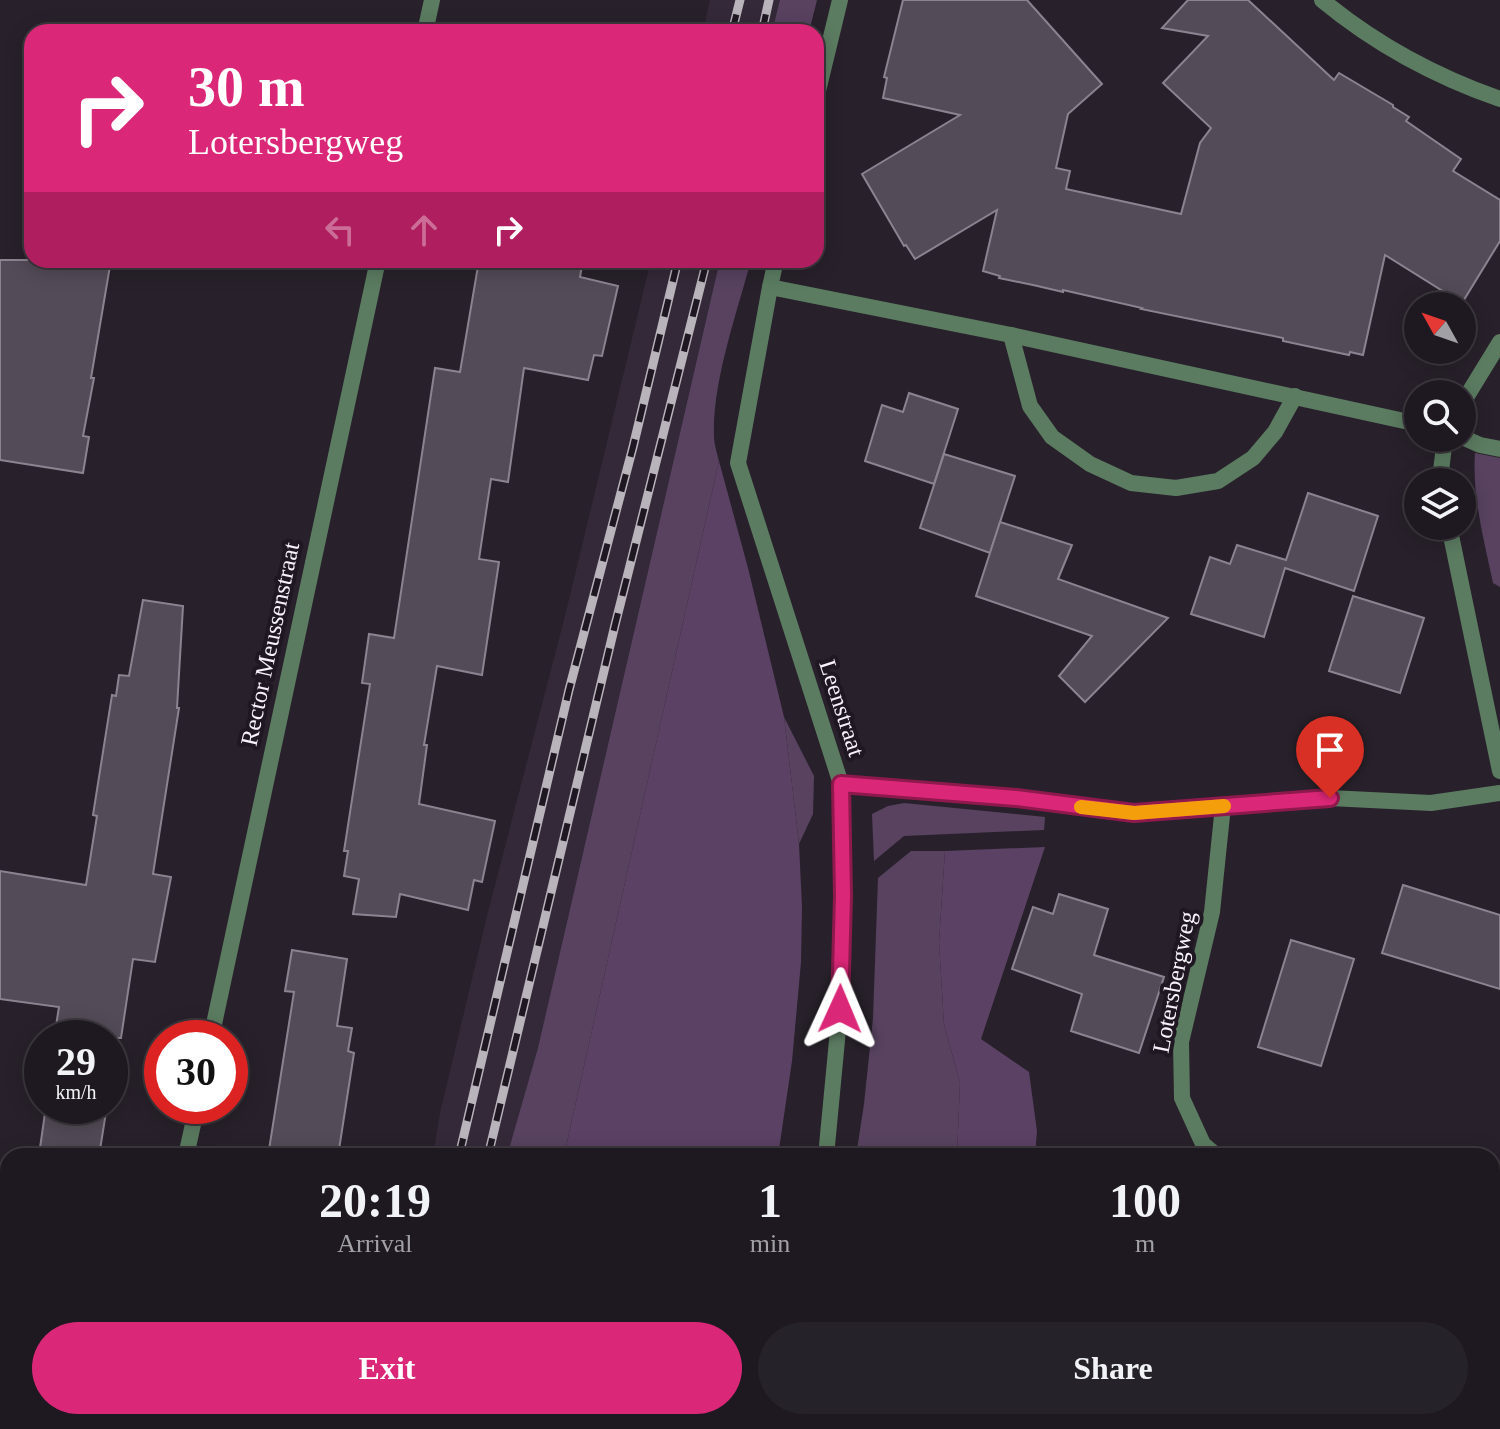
<!DOCTYPE html>
<style>
:root{--surface:#1e1920;--page:#262229;--text:#f1f3f6;--muted:#a1a0a5;--line:#3c383e;--accent:#db2777}
body{margin:0;font-family:Georgia,serif;background:var(--page);color:var(--text);height:100vh;display:flex;flex-direction:column;font-size:30px;white-space:nowrap}
*{box-sizing:border-box;margin:0}
p{font-size:26px;color:var(--muted)}
.icon{flex:none;width:44px;height:44px;fill:none;stroke:currentColor;stroke-width:2;stroke-linecap:round;stroke-linejoin:round}
.map{position:relative;flex:1;overflow:hidden}
.side{position:absolute;left:0px;top:1148px;width:1500px;height:282px;display:flex;flex-direction:column;background:var(--surface);border-radius:24px 24px 0 0;box-shadow:0 4px 20px #0003,0 0 0 2px var(--line)}
.side>*{flex:none}
.top-card{position:absolute;left:24px;top:24px;width:800px;height:244px;border-radius:24px;box-shadow:0 4px 20px #0003,0 0 0 2px var(--line);background:#db2777;color:#fff;overflow:hidden}
.needle{width:52px;rotate:310deg}
.tools{position:absolute;left:1404px;top:292px;display:grid;gap:16px}
.tools a{display:grid;place-items:center;width:72px;height:72px;border-radius:50%;background:var(--surface);box-shadow:0 4px 20px #0003,0 0 0 2px var(--line);font-size:40px}
.speed{position:absolute;left:24px;top:1020px;display:flex;gap:16px;font-size:40px;font-weight:700;text-align:center}
.speed>*{display:grid;place-content:center;width:104px;height:104px;border-radius:50%;background:var(--surface);box-shadow:0 4px 20px #0003,0 0 0 2px var(--line);line-height:1}
.speed small{font-size:20px;font-weight:400}
.speed .limit{border:12px solid #d22;background:#fff;color:#111}
.pin{position:absolute;display:grid;place-items:center;width:68px;height:68px;color:#fff;margin:-82px -34px;border-radius:50% 50% 50% 0;rotate:-45deg;box-shadow:0 0 8px #0007}
.pin .icon{rotate:45deg}
.me{position:absolute;width:88px;margin:-44px;rotate:1deg;stroke-linejoin:round;filter:drop-shadow(0 0 6px #0008)}
.turn{display:flex;align-items:center;gap:28px;height:168px;padding:0 32px;font-size:36px}
.turn .icon{width:104px;height:104px;stroke-width:2.5}
.turn b{display:block;font-size:56px;line-height:68px}
.lanes{display:flex;align-items:center;height:76px;padding:0 32px;background:#0003;justify-content:center;gap:40px;direction:ltr}
.lanes .off{opacity:.35}
.eta{display:flex;justify-content:space-evenly;align-items:center;height:136px;text-align:center}
.eta b{font-size:48px;font-weight:700;line-height:56px}
.primary-button{display:flex;gap:16px;margin-top:auto;padding:16px 32px}
.primary-button a{flex:1;height:92px;border-radius:48px;background:var(--accent);color:#fff;font-size:32px;font-weight:700;line-height:92px;text-align:center}
.primary-button a+a{background:var(--page);color:var(--text)}
.map>svg:first-child{display:block}
.built{fill:#342938}
.green{fill:#584260}
.forest{fill:#5b4164}
.building{fill:#534b57;stroke:#8c8390;stroke-width:2}
.lines{fill:none;stroke-linecap:round;stroke-linejoin:round}
.lane{stroke:#5b7c61;stroke-width:16}
.street{stroke:#5b7c61;stroke-width:16}
.rail-casing{stroke:#b9b3bb;stroke-width:9}
.rail{stroke:#1f1722;stroke-width:6;stroke-dasharray:18;stroke-linecap:butt}
.route-casing{stroke:#8e194d;stroke-width:20}
.route{stroke:#db2777;stroke-width:14}
.slow{stroke:#f59e0b;stroke-width:14}
.labels{text-anchor:middle;stroke-width:8;stroke-linejoin:round;paint-order:stroke}
.street-label{font-size:24px;fill:#f7f2f9;stroke:#1f1722}
</style>
<div class="map">
<svg width="1500" height="1429" viewBox="0 0 1500 1429">
<rect width="100%" height="100%" fill="#28212b"/>
<!-- built -->
<g class="built">
<polygon points="710,0 796,0 788,32 703,32"/>
<polygon points="651,260 732,260 514,1156 433,1156 440,1113 488,912 565,616"/>
<polygon points="373,1422 448,1422 447,1429 372,1429"/>
</g>
<!-- green -->
<g class="green">
<polygon points="780,0 817,0 809,32 772,32"/>
<path d="M720,260H751C737,313 712,382 714,436C714,444 717,453 719,461L564,1156H507L538,1048Z"/>
<path d="M1475,453L1500,458V587L1493,583C1484,540 1472,497 1475,453Z"/>
<polygon points="784,717 814,776 813,814 799,844"/>
<polygon points="904,803 1045,817 1044,830 904,836 874,861 872,814 888,806"/>
<polygon points="911,851 945,851 939,942 944,1024 960,1083 957,1156 856,1156 864,1104 873,1018 878,878"/>
<polygon points="448,1422 626,1422 649,1429 447,1429"/>
<polygon points="826,1422 1025,1422 1034,1429 847,1429"/>
</g>
<!-- forest -->
<g class="forest">
<polygon points="719,461 748,568 784,717 799,844 802,907 801,962 792,1061 778,1156 564,1156"/>
<polygon points="1045,847 981,1039 1029,1072 1037,1131 1035,1156 957,1156 960,1083 944,1024 939,942 945,851"/>
<polygon points="291,1422 373,1422 372,1429 286,1429"/>
<polygon points="1025,1422 1154,1422 1168,1429 1034,1429"/>
</g>
<!-- building -->
<g class="building">
<polygon points="903,0 1027,0 1102,84 1068,114 1056,168 1070,171 1066,189 1181,214 1200,143 1211,128 1163,83 1208,36 1162,28 1188,0 1248,0 1334,80 1339,73 1393,105 1393,107 1409,117 1406,121 1461,159 1453,171 1500,200 1500,241 1462,303 1385,255 1363,355 1350,352 1349,355 1283,341 1283,338 1141,309 1142,308 1063,290 1063,292 1033,285 999,278 1000,276 983,271 997,210 915,259 906,245 904,246 862,174 960,115 883,98 887,78 884,77"/>
<polygon points="0,260 111,260 91,378 94,378 83,436 89,437 83,473 0,460"/>
<polygon points="479,260 583,260 580,277 618,286 602,356 594,355 588,380 524,368 508,482 491,479 479,559 499,562 482,675 437,666 424,745 427,745 419,804 495,821 482,882 474,880 468,910 400,894 396,917 353,914 359,879 344,876 348,851 344,851 370,684 362,683 369,634 394,638 435,368 460,372"/>
<polygon points="909,393 958,409 934,484 865,461 882,405 903,412"/>
<polygon points="944,454 1015,476 990,553 920,528"/>
<polygon points="1308,493 1378,516 1354,591 1285,568 1264,637 1191,614 1210,557 1230,564 1237,545 1286,560"/>
<polygon points="1000,522 1072,545 1058,579 1168,618 1085,702 1059,676 1092,636 976,596"/>
<polygon points="1353,596 1424,618 1400,693 1329,671"/>
<polygon points="143,600 183,606 177,708 179,708 153,874 171,877 155,962 133,959 121,1038 54,1038 59,1007 0,999 0,871 86,885 97,816 93,815 112,695 116,696 119,675 129,676"/>
<polygon points="1403,885 1500,915 1500,989 1382,953"/>
<polygon points="1059,894 1108,909 1094,955 1164,977 1139,1053 1071,1031 1082,994 1012,969 1033,907 1053,914"/>
<polygon points="1291,940 1354,959 1321,1066 1258,1047"/>
<polygon points="292,950 347,959 337,1026 352,1028 348,1051 354,1053 338,1156 268,1156 294,992 285,991"/>
<polygon points="46,1106 107,1106 99,1156 40,1148"/>
</g>
<g class="lines">
<!-- lane -->
<polyline class="lane" points="751,1422 772,1429"/>
<!-- street -->
<g class="street">
<path d="M1322,0C1374,43 1437,77 1500,99"/>
<polyline points="425,32 432,0"/>
<polyline points="816,99 840,0"/>
<polyline points="776,260 770,287 1011,335 1418,424"/>
<polyline points="770,287 738,463 841,784 843,896 840,1009 826,1156"/>
<polyline points="1011,335 1030,406 1052,437 1090,464 1131,483 1176,488 1218,481 1253,458 1275,432 1295,396"/>
<polyline points="1462,404 1500,342"/>
<polyline points="1462,437 1480,445 1500,449"/>
<polyline points="1443,482 1441,471 1445,438"/>
<polyline points="1449,526 1500,771"/>
<polyline points="841,784 1016,798 1134,813 1330,798 1431,803 1500,793"/>
<polyline points="211,1038 378,260"/>
<polyline points="186,1156 197,1106"/>
<polyline points="1217,1156 1203,1144 1182,1098 1181,1042 1212,912 1223,806"/>
<polyline points="0,1249 8,1250"/>
</g>
<defs>
<g id="rail">
<polyline points="732,32 740,0"/>
<polyline points="762,32 769,0"/>
<polyline points="459,1156 569,690 633,447 678,260"/>
<polyline points="488,1156 615,625 707,260"/>
<polyline points="396,1429 398,1422"/>
<polyline points="423,1429 424,1422"/>
</g>
</defs>
<!-- rail casing -->
<use href="#rail" class="rail-casing"/>
<!-- rail -->
<use href="#rail" class="rail"/>
</g>
<g class="lines">
<defs>
<polyline id="route" points="840,1009 843,896 841,784 1016,798 1134,813 1330,798"/>
</defs>
<!-- route casing -->
<use href="#route" class="route-casing"/>
<!-- route -->
<use href="#route" class="route"/>
<!-- slow -->
<polyline class="slow" points="1081,807 1134,813 1224,806"/>
</g>
<g class="labels">
<!-- street labels -->
<g class="street-label">
<text transform="translate(270 644) rotate(-78)" y="8">Rector Meussenstraat</text>
<text transform="translate(842 708) rotate(72)" y="8">Leenstraat</text>
<text transform="translate(1174 982) rotate(-79)" y="8">Lotersbergweg</text>
</g>
</g>
</svg>
<div class="tools">
<a><svg class="needle" viewBox="-14 -14 28 28"><path d="M0-13l5 13h-10z" fill="#e53935"/><path d="M0 13l5-13h-10z" fill="#a1a0a5"/></svg></a>
<a><svg class="icon" aria-label="search" viewBox="0 0 24 24"><circle cx="10" cy="10" r="6"/><path d="M15 15l6 6"/></svg></a>
<a><svg class="icon" aria-label="layers" viewBox="0 0 24 24"><path d="M12 4l9 5-9 5-9-5zM3 14l9 5 9-5"/></svg></a>
</div>
<div class="speed"><div>29<small>km/h</small></div><div class="limit">30</div></div>
<div class="pin" style="left:1330px;top:798px;background:#d93025"><svg class="icon" aria-label="arrive" viewBox="0 0 24 24"><path d="M6 21V4h12l-3 4 3 4H6"/></svg></div>
<svg class="me" style="left:840px;top:1009px" viewBox="-20 -20 40 40"><path d="M0-17L14 15 0 8-14 15z" fill="#db2777" stroke="#fff" stroke-width="4"/></svg>
<div class="top-card">
<div class="turn"><svg class="icon" aria-label="right" viewBox="0 0 24 24"><path d="M7 20v-9h11M14 6l5 5-5 5"/></svg><div><b>30 m</b>Lotersbergweg</div></div>
<div class="lanes"><svg class="icon off" aria-label="left" viewBox="0 0 24 24"><path d="M17 20v-9H6M10 6l-5 5 5 5"/></svg><svg class="icon off" aria-label="ahead" viewBox="0 0 24 24"><path d="M12 20V5M6 11l6-6 6 6"/></svg><svg class="icon" aria-label="right" viewBox="0 0 24 24"><path d="M7 20v-9h11M14 6l5 5-5 5"/></svg></div>
</div>
<section class="side">
<div class="eta">
<div><b>20:19</b><p>Arrival</p></div>
<div><b>1</b><p>min</p></div>
<div><b>100</b><p>m</p></div>
</div>
<div class="primary-button"><a>Exit</a><a>Share</a></div>
</section>
</div>
